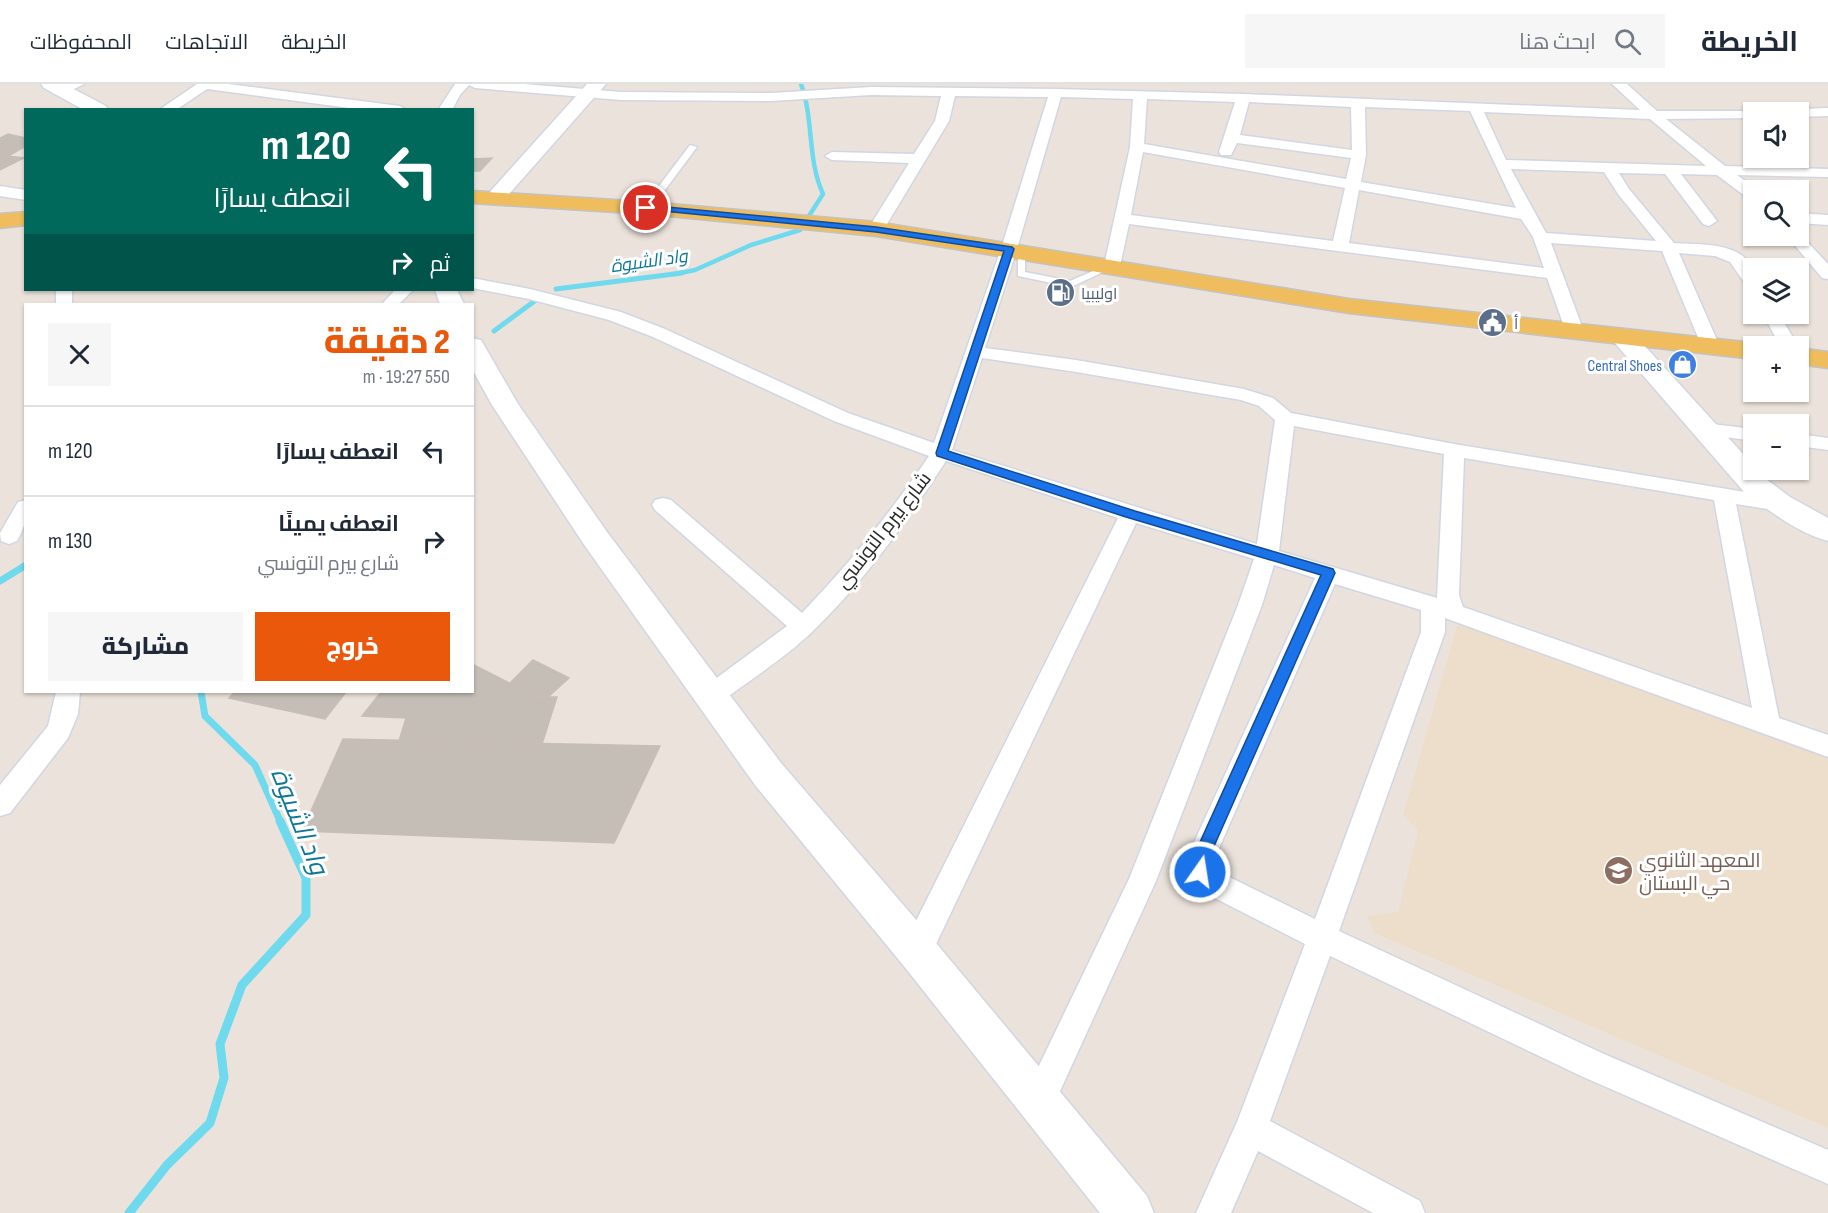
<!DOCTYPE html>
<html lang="ar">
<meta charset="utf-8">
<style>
:root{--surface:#fff;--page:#f6f6f7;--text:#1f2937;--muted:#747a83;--line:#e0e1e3;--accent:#ea580c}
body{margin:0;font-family:"Sofia Sans Condensed",Cairo,sans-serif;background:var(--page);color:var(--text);direction:rtl;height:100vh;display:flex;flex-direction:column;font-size:22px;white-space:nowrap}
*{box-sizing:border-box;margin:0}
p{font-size:20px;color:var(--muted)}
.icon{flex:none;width:33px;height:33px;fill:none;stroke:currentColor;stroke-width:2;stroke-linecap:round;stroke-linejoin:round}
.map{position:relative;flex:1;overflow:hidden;direction:ltr}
.side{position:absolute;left:24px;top:219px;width:450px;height:390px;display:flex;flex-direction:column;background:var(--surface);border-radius:0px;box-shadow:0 2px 4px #0004;direction:rtl}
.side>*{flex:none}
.hud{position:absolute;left:24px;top:24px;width:450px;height:183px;border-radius:0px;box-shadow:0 2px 4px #0004;direction:rtl;background:#00695c;color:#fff;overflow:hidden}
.tools{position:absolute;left:1743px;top:18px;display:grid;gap:12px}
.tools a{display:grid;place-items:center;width:66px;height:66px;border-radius:0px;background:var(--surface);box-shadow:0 2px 4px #0004;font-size:30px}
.pin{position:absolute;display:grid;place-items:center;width:51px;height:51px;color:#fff;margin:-26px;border:3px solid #fff;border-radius:50%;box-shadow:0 2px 6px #0007}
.me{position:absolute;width:66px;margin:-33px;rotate:13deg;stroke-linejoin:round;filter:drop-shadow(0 0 4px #0008)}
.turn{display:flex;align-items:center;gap:21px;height:126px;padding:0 24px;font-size:27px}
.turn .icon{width:78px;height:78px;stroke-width:2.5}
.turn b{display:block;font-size:42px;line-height:51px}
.then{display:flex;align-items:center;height:57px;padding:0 24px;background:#0003;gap:12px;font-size:22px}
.round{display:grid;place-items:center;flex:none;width:63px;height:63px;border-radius:0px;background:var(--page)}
.overview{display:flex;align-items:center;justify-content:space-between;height:102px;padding:0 24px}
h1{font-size:36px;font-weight:800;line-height:45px;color:var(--accent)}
.action{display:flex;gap:12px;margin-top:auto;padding:12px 24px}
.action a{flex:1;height:69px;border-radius:0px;background:var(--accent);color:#fff;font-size:24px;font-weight:800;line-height:69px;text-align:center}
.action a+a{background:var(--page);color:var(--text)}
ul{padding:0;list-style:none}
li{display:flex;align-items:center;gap:18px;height:90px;padding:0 24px;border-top:2px solid var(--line)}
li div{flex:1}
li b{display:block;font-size:22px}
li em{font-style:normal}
header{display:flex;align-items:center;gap:36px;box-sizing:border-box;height:84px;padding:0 30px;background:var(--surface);border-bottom:2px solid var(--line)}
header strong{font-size:28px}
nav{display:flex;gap:33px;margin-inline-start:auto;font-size:21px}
.search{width:420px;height:54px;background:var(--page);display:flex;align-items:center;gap:15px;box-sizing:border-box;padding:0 21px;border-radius:0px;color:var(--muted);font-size:22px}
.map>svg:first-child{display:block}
.education{fill:#eddecb}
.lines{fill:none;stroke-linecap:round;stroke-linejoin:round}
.stream-far3{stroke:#6fd9ed;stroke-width:4.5}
.stream-far2{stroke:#6fd9ed;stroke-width:5}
.stream-far1{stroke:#6fd9ed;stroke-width:7}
.stream{stroke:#6fd9ed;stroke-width:9}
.building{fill:#c4beb7;stroke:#c7beb5;stroke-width:1.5}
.lane-casing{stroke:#d1d6e2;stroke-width:3}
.street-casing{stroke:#d1d6e2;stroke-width:3}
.secondary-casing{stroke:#d1d6e2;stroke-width:3}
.primary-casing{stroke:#c3c3c3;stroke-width:3}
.lane{fill:#fff;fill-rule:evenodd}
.street{fill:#fff;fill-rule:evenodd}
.secondary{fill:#fff;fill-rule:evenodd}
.primary{fill:#efbd5d;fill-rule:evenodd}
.route{fill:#1a73e8;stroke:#114b97;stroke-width:1.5}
.labels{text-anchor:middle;stroke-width:6;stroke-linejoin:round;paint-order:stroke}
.far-service-label{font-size:16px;fill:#4e5e75;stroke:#fff;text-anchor:start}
.far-shop-label{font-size:16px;fill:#366cbe;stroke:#fff;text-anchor:end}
.far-water-label{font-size:18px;font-style:italic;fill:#0f7898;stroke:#fff}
.street-label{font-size:20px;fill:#292929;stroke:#fff}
.education-label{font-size:20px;fill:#785e54;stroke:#fff;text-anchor:start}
.near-water-label{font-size:26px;font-style:italic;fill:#0f7898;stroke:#fff}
</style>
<header>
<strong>الخريطة</strong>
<div class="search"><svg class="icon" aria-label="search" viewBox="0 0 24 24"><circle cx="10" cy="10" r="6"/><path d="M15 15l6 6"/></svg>ابحث هنا</div>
<nav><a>الخريطة</a><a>الاتجاهات</a><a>المحفوظات</a></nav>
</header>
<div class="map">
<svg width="1828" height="1129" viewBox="0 0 1828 1129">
<rect width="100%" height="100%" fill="#ebe3db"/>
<!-- education -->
<polygon class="education" points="1471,536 1828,666 1828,1044 1374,849 1367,832 1398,828 1418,747 1403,731 1457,541"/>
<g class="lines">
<!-- stream-far3 -->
<path class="stream-far3" d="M675,190L695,186L751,161L800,146L823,110C807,75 814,36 801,0"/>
<!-- stream-far2 -->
<g class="stream-far2">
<polyline points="556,205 682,189"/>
<polyline points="494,247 536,216"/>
</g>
<!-- stream-far1 -->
<g class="stream-far1">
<polyline points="0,497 26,481"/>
<polyline points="201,608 205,632 255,681 281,739"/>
</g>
<!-- stream -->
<polyline class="stream" points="129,1129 167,1081 210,1039 224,994 220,960 242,901 306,831 306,794 280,737"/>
</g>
<!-- building -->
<g class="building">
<polygon points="8,50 26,54 26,62 8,72 24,74 0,86 0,54"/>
<polygon points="492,74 480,87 472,87 472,75"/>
<polygon points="533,576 569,594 548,613 537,613 510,599"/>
<polygon points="472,580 537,613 521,659 399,657 406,634 362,632 381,608 472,608"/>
<polygon points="235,608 346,608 325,635 229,614"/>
<polygon points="537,613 557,613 542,660 521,659"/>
<polygon points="343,655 521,659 660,662 614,759 302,747"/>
</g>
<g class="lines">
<defs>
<g id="lane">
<polygon points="690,61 697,63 650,126 644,126 644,122"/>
<polygon points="1018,165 1025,167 1025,188 1070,197 1109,180 1116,182 1071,203 1018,192"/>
</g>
<g id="street">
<polygon points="65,0 84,0 64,10 54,10 52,7"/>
<polygon points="197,0 228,0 400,22 407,26 364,26 207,5 176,26 159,26"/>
<path d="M455,0H524L621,8L771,9L871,3L1056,5L1243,10L1640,26L1612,0H1627L1657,27H1759L1754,28V34L1666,35L1725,82L1828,85V93L1737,91L1757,106H1754V116L1749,115L1717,91L1681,90L1717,137L1709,142L1703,140L1665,90L1619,89L1629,105L1674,159C1699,161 1742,157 1753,186C1755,191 1754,200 1754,205L1748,204L1730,178L1715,172L1679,169L1720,263L1717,267H1705L1702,263L1662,167L1551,159L1584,248L1581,252H1569L1566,248L1547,194L1129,140L1120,182L1112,187L1106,186L1104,182L1130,63L1133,15L1061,13L1017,165L985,264L1076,276L1244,305L1273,314L1291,329L1454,360L1788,415L1791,420L1788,425L1780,427L1736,420L1779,634L1828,651V673L1445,534V548L1339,847L1604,970L1828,1066V1100L1581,992L1330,872L1270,1037L1420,1117L1425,1129H1373L1258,1067L1231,1129H1196L1237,1038L1305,860L1197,805L1186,788L1185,778L1315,494L1274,481L1262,521L1156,797L1050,1029L1038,1033L1026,1029L1022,1017L1129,795L1238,521L1254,475L1136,439L928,877L917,881L906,877L902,867L906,857L1118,434L946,377C906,438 864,498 812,548C786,573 750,596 721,618L712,621L703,618L700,611L703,604L787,542L655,426L652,421L655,416L663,414L671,416L802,529C849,480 891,428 929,372L834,337L653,253L609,236L529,215L472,204V194L530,205L621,228L665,245L848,329L934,359L1001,165L1048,13L955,12L949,37L884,145L876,150L868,145L909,79L832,76L825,72L832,68L914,70L935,37L941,12L871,11L771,17L621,16L475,4L469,1L460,11L452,26H438ZM1147,15L1235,18L1219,68L1221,71H1231L1237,59L1351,74L1346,95L1144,60ZM1249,18L1351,23L1352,66L1240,51ZM1365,23L1470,27L1516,124L1361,98L1366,71ZM1484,28L1650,35L1706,82L1506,76ZM1143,68L1345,104L1333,157L1131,131ZM1511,85L1604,88L1618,110L1656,157L1546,149ZM1359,106L1521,135L1533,153L1544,184L1349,159ZM982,274L1076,288L1241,316L1259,322L1275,336L1257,460L952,366ZM1294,342L1444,370L1437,514L1279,467ZM1464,374L1714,416L1752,624L1463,523L1459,511ZM1335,500L1421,526V548L1315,835L1217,787L1213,778Z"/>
<polygon points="1828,24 1828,32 1798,33 1798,28 1791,28 1798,25"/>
<polygon points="0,102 26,106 26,116 0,112"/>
<polygon points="1798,129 1828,131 1828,141 1798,139"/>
<polygon points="1798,148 1828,180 1828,195 1822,194 1787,152 1798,152"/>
<rect x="56" y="206" width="16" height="14"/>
<polygon points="395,206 413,206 399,220 382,220"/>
<polygon points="1763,230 1779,230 1798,262 1780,262"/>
<polygon points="1703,339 1754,345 1754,357 1696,349 1693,345 1696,341"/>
<polygon points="1798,350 1828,354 1828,366 1798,362"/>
<path d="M26,416C26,434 26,441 17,457L9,460L1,457L0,449L18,418Z"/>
<polygon points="56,608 80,608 78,630 68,654 10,729 0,732 0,701 48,642"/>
</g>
<g id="secondary">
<polygon points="41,0 64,0 106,22 108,26 84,26 44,4"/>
<polygon points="587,0 606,0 502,118 495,120 488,118 484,114 488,110"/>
<polygon points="435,206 457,206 464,220 440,220"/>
<path d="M1623,246L1632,248L1754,382V386L1790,413L1828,434V457C1798,449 1770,427 1745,409L1614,258L1611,253L1614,248Z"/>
<polygon points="472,254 481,256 518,320 607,448 781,679 931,853 1147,1112 1154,1129 1100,1129 903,881 755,701 585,462 492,321 472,285"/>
</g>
<g id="primary">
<polygon points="472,107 647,118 876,138 1349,215 1754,259 1763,262 1754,262 1754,275 1349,229 876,152 647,130 472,119"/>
<polygon points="26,128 26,141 0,144 0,130"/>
<polygon points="1798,264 1828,268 1828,284 1798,280"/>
</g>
</defs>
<!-- lane casing -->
<use href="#lane" class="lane-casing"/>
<!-- street casing -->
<use href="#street" class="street-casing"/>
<!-- secondary casing -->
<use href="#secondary" class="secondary-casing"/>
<!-- primary casing -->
<use href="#primary" class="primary-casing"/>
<!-- lane -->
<use href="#lane" class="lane"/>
<!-- street -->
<use href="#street" class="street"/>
<!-- secondary -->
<use href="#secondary" class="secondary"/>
<!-- primary -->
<use href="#primary" class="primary"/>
</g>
<!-- route -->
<polygon class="route" points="646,121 876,143 1012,163 1014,165 948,367 1135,427 1333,485 1335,489 1207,778 1208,788 1206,793 1200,795 1195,793 1191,778 1321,491 1126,433 937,372 936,369 1004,167 876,148 643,125 643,122"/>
<!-- icons -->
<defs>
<symbol id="fuel-disc" viewBox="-11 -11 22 22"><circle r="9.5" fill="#5c6f8a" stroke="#fff"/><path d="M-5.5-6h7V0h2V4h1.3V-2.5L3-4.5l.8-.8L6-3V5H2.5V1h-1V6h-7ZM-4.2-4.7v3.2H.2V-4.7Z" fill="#fff"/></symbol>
<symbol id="civic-disc" viewBox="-11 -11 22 22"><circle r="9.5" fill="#5c6f8a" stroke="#fff"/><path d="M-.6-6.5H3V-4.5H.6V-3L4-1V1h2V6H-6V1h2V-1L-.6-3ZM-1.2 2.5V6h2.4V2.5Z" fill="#fff"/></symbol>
<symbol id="shop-disc" viewBox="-11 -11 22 22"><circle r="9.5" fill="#3f7fe0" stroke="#fff"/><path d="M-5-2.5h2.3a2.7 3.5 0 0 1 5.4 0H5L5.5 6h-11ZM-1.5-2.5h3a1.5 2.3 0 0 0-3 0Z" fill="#fff"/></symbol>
<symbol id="school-disc" viewBox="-11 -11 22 22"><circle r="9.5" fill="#8d6e63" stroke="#fff"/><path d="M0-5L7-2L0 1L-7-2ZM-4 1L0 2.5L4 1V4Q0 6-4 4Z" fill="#fff"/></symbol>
</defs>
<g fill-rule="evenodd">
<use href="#fuel-disc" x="1044" y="192" width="33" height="33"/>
<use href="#civic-disc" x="1476" y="222" width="33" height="33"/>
<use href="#shop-disc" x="1666" y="264" width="33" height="33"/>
<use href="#school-disc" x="1602" y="770" width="33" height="33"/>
</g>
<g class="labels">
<!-- far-service labels -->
<g class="far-service-label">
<text x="1081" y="215">اوليبيا</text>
<text x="1514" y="245">أ</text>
</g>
<!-- far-shop labels -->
<g class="far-shop-label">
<text x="1662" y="287">Central Shoes</text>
</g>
<!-- far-water labels -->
<g class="far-water-label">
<text transform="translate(649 177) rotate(-8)" y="6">واد الشيوة</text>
</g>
<!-- street labels -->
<g class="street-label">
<text transform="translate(883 446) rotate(-52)" y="7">شارع بيرم التونسي</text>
</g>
<!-- education labels -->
<g class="education-label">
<text x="1639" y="783">المعهد الثانوي<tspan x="1639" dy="23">حي البستان</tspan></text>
</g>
<!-- near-water labels -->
<g class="near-water-label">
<text transform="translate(300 737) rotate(68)" y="9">واد الشيوة</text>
</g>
</g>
</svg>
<div class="tools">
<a><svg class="icon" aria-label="sound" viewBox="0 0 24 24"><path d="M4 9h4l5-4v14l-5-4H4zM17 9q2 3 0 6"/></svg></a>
<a><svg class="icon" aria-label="search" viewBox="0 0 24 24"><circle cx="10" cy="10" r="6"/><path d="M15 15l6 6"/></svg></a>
<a><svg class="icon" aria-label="layers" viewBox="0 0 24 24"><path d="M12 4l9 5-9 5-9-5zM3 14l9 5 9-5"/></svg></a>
<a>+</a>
<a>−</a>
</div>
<div class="pin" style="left:646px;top:124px;background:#d93025"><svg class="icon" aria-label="arrive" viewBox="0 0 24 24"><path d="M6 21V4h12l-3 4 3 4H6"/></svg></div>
<svg class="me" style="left:1200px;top:788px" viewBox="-20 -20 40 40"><circle r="17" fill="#1a73e8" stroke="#fff" stroke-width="3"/><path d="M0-11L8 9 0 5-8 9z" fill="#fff"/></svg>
<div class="hud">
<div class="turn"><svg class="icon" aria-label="left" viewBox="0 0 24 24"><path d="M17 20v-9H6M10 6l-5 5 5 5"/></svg><div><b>120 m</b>انعطف يسارًا</div></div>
<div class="then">ثم<svg class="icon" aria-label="right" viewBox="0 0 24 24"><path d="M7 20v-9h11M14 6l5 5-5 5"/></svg></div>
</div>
<section class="side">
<div class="overview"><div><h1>2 دقيقة</h1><p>550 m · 19:27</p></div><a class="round"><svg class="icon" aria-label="close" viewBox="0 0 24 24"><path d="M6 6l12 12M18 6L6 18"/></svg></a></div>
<ul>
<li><svg class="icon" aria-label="left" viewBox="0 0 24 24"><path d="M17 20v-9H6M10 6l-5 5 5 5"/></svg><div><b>انعطف يسارًا</b></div><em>120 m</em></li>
<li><svg class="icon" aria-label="right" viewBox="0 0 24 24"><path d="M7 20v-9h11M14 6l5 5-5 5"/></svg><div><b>انعطف يمينًا</b><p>شارع بيرم التونسي</p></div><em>130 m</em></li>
</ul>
<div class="action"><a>خروج</a><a>مشاركة</a></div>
</section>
</div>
